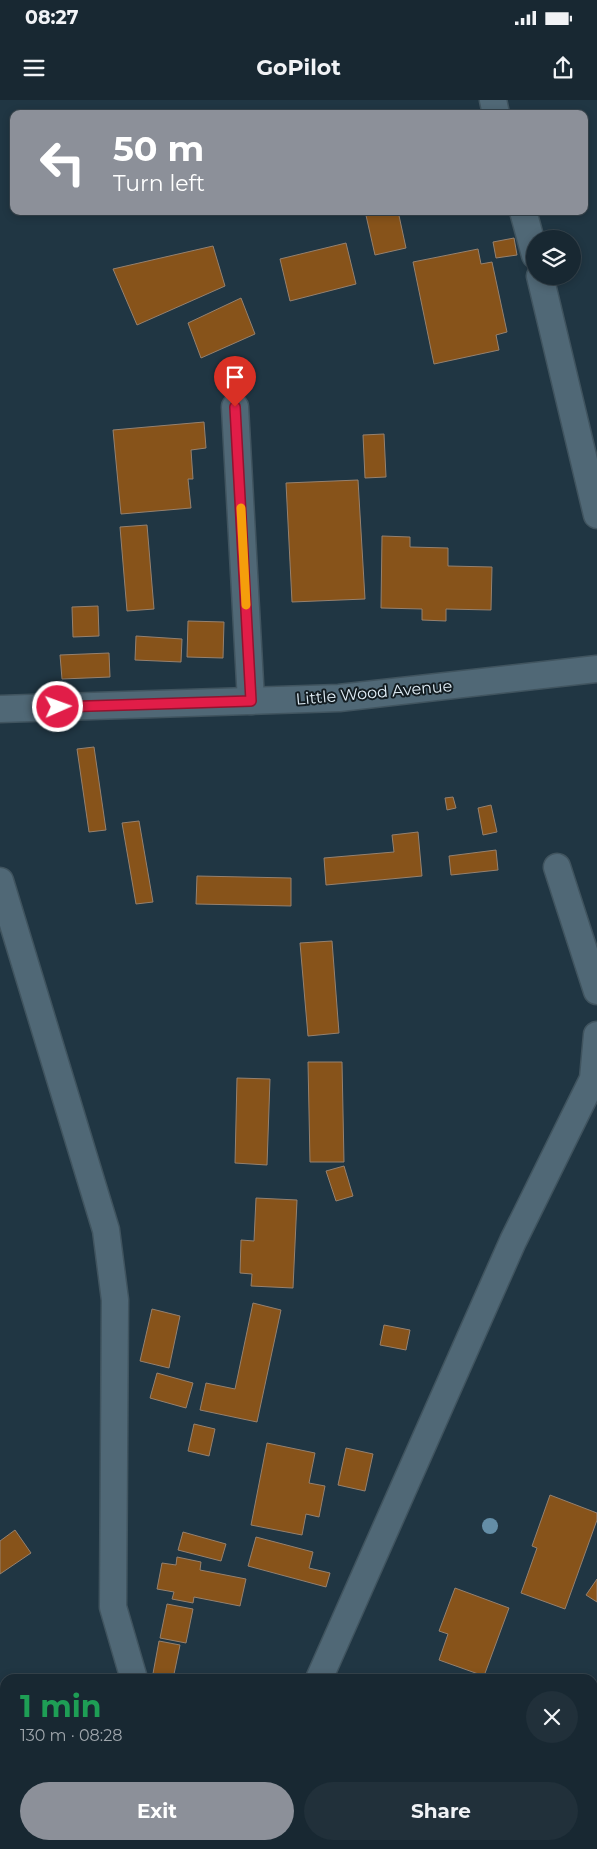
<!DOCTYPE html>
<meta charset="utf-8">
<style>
:root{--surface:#182832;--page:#21303a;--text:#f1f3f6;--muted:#9fa6ac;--line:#36444d;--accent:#8c9099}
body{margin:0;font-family:Montserrat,sans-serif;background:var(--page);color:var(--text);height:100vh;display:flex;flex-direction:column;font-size:19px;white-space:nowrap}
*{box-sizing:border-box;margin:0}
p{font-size:16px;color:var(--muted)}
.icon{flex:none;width:28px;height:28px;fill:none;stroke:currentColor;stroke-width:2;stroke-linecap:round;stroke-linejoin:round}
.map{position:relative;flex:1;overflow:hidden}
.panel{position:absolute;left:0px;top:1574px;width:598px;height:176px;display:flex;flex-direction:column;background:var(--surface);border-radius:15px 15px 0 0;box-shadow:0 2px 8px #0003,0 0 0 1px var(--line)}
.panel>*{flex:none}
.banner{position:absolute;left:10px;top:10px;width:578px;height:105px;border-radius:10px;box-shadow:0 2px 8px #0003,0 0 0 1px var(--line);background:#8c9099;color:#fff;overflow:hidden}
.fabs{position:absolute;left:526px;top:130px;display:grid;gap:10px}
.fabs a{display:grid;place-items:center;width:55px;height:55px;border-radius:50%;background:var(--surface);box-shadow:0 2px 8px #0003,0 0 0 1px var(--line);font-size:25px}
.pin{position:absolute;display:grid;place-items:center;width:42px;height:42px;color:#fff;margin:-51px -21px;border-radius:50% 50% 50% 0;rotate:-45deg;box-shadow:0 0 5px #0007}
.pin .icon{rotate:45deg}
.me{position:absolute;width:55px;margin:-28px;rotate:88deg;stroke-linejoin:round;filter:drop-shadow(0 0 4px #0008)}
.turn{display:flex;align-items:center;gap:18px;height:105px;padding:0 20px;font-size:22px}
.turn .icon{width:65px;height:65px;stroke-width:2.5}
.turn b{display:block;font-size:35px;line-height:42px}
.round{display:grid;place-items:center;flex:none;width:52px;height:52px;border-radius:26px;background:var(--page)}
.summary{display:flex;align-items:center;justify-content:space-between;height:85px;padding:0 20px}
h1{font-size:30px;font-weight:700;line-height:38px;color:#1e9e55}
.button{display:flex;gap:10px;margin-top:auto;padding:10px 20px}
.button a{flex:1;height:58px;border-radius:30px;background:var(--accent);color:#fff;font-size:20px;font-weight:700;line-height:58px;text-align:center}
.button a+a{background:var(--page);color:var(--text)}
.status{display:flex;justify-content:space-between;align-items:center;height:35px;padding:0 25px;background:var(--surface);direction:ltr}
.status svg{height:14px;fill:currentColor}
header{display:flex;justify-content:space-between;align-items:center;height:65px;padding:0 20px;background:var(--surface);font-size:22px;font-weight:700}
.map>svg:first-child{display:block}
.building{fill:#87531a;stroke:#95816f}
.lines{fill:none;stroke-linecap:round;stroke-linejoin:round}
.street-casing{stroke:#40545f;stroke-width:29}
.street{stroke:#506876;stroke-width:26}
.tree{fill:#648ea7}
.route-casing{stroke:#92132f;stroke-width:12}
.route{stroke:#e11d48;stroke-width:9}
.slow{stroke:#f59e0b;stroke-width:9}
.labels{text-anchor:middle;stroke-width:4;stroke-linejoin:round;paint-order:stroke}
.street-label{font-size:16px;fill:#e1eef7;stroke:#131d22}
</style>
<div class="status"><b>08:27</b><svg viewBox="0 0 49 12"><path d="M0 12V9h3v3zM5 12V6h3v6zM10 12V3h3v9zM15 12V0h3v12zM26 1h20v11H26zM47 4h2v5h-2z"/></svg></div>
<header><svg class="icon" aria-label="menu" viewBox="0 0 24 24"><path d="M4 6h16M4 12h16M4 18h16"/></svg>GoPilot<svg class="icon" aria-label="share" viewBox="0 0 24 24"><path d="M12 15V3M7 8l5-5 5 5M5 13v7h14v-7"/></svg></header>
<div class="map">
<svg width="597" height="1749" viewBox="0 0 597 1749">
<rect width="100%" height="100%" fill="#203643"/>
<!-- building -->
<g class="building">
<polygon points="365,111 398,111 406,148 375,155"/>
<polygon points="514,138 517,155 496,158 493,142"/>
<polygon points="346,143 356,184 290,201 280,159"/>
<polygon points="213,146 225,186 137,225 113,169"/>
<polygon points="478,149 481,164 492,162 507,232 496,235 499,250 434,264 413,162"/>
<polygon points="241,198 255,234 201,258 188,223"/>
<polygon points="204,322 206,348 191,350 193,379 188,379 191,408 121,414 113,330"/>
<polygon points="384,334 386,377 365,378 363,335"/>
<polygon points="358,380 365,499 292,502 286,383"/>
<polygon points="147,425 154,509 127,511 120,427"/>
<polygon points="382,436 410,437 410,447 448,448 448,466 492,467 491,510 446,509 446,521 422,520 422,509 381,508"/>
<polygon points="98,506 99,536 73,537 72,507"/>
<polygon points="188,521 224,522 223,558 187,557"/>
<polygon points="136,536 182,539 181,562 135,560"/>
<polygon points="109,553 110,577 62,579 60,555"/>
<polygon points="94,647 106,730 89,732 77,649"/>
<polygon points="453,697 456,708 447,710 445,698"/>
<polygon points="491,705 497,732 483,735 478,708"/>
<polygon points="139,721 153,802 136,804 122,723"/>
<polygon points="418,732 422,776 326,785 324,758 394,752 392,735"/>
<polygon points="496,750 498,770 451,775 449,756"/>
<polygon points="197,776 291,778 291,806 196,804"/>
<polygon points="332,841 339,933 308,936 300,843"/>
<polygon points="308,962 342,962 344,1062 310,1062"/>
<polygon points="237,978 270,979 267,1065 235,1063"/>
<polygon points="344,1066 353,1096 336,1101 326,1071"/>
<polygon points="256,1098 297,1100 293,1188 251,1186 252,1174 240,1173 241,1140 254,1141"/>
<polygon points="253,1203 281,1210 257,1322 200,1310 206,1283 235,1289"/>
<polygon points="152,1209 180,1216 169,1268 140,1261"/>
<polygon points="384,1225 410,1230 406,1250 380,1245"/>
<polygon points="157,1273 193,1283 186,1308 150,1298"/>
<polygon points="194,1324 215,1329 209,1356 188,1351"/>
<polygon points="267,1343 315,1353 309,1383 325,1386 319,1417 306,1414 302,1435 251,1425"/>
<polygon points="346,1348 373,1354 365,1391 338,1385"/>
<polygon points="550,1395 597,1413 597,1420 565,1509 521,1493 537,1448 532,1446"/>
<polygon points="15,1430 31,1453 0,1474 0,1441"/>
<polygon points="183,1432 226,1444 221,1461 178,1450"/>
<polygon points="256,1437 313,1452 309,1468 330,1473 326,1487 248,1466"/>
<polygon points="177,1457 201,1462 200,1470 246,1479 240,1506 194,1497 193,1503 172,1499 174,1492 157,1489 162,1463 176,1465"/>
<polygon points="597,1479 597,1502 586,1495"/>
<polygon points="455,1488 509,1508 484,1576 439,1560 448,1534 439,1531"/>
<polygon points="167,1504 193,1509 186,1543 160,1538"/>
<polygon points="159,1541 180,1545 173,1579 152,1579"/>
<polygon points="409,1745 476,1745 474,1749 407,1749"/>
</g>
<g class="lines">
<defs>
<g id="street">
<polyline points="493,0 496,14"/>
<polyline points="523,111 535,155"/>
<polyline points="540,176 597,415"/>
<polyline points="235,307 251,601"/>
<polyline points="0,609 339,598 597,569"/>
<polyline points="557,767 597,891"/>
<polyline points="0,781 106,1130 115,1200 113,1507 134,1579"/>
<polyline points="319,1579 513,1141 593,979 597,935"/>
<polyline points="223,1745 225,1749"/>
<polyline points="270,1749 271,1745"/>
</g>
</defs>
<!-- street casing -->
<use href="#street" class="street-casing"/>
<!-- street -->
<use href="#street" class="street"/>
</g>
<!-- trees -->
<circle class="tree" cx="490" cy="1426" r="8"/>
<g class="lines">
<defs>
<polyline id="route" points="58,607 251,601 235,307"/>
</defs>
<!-- route casing -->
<use href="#route" class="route-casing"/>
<!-- route -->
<use href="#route" class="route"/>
<!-- slow -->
<polyline class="slow" points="241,408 246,505"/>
</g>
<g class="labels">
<!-- street labels -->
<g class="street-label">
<text transform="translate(374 592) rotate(-5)" y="6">Little Wood Avenue</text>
</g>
</g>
</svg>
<div class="fabs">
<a><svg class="icon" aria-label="layers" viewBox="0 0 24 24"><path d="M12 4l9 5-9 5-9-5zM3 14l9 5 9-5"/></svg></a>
</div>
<div class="pin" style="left:235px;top:307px;background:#d93025"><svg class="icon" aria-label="arrive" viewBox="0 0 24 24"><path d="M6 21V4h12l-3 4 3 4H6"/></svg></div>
<svg class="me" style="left:58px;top:607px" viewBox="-20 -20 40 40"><circle r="17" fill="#e11d48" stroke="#fff" stroke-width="3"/><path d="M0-11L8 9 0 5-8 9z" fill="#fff"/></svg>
<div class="banner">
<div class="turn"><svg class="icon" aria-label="left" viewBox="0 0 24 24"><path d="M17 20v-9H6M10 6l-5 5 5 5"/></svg><div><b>50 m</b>Turn left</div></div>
</div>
<section class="panel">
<div class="summary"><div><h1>1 min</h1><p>130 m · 08:28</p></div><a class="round"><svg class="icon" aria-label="close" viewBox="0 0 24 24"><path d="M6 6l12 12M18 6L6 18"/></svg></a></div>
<div class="button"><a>Exit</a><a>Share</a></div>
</section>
</div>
